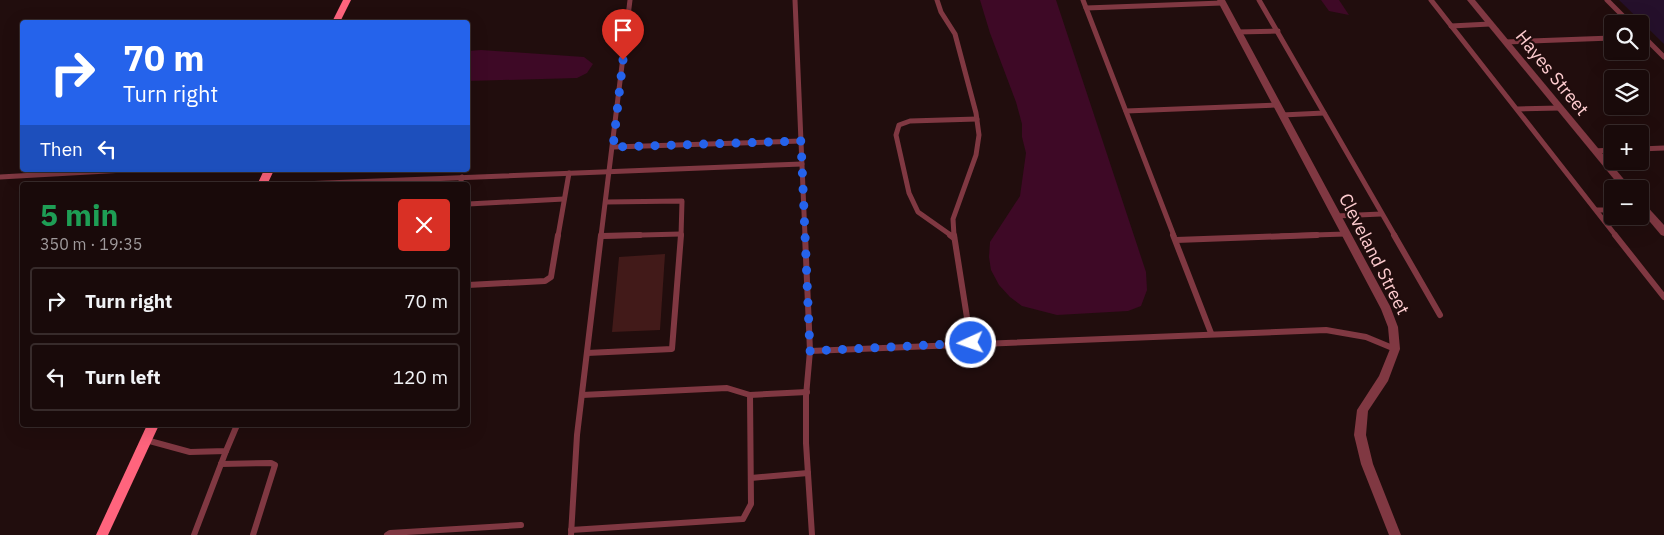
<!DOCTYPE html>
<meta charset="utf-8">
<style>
:root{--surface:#190a0a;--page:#261818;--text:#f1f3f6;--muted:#9f9a9c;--line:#372b2b}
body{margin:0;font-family:"IBM Plex Sans",sans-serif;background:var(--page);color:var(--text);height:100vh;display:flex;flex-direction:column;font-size:19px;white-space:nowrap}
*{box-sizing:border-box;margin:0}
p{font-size:16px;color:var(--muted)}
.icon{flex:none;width:28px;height:28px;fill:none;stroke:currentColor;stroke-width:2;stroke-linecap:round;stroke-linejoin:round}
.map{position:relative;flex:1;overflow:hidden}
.side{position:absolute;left:20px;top:182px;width:450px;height:245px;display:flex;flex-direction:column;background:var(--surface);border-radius:5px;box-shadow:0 5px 20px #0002,0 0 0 1px var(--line)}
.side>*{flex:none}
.guide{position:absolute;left:20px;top:20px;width:450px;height:152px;border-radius:5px;box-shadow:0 5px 20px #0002,0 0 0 1px var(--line);background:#2563eb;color:#fff;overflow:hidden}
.fabs{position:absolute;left:1604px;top:15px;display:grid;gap:10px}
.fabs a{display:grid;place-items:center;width:45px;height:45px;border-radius:5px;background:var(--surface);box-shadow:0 5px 20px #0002,0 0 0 1px var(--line);font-size:25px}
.pin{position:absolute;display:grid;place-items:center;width:42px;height:42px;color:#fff;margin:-51px -21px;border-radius:50% 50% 50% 0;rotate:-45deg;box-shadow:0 0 5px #0007}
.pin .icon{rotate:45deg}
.me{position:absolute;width:55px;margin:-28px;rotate:267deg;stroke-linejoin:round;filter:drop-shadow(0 0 4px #0008)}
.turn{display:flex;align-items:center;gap:18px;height:105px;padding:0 20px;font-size:22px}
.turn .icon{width:65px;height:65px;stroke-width:2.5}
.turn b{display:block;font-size:35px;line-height:42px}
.then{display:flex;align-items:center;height:48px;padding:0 20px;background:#0003;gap:10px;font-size:19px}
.round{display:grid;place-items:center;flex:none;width:52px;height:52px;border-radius:5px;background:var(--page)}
.overview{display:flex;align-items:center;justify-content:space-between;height:85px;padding:0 20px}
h1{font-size:30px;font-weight:700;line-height:38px;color:#1e9e55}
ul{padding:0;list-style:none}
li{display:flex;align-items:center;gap:15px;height:68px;margin:0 10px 8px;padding:0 10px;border:2px solid var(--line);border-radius:5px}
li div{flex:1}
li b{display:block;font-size:19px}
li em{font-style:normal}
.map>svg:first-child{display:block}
.green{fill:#25102b}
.water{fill:#3e0926}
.building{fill:#421a19}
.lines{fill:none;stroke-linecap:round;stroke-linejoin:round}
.service-far1{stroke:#803842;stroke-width:5}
.service{stroke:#803842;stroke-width:6}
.minor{fill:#803842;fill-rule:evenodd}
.secondary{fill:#ff647d;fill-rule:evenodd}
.route{stroke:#2563eb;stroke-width:9;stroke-dasharray:0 16.2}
.labels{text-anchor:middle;stroke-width:4.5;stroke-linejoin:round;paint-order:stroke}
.street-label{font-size:18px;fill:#ffcdd0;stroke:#210d0d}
</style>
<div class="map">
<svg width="1664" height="535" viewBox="0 0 1664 535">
<rect width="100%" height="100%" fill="#210d0d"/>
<!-- green -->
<polygon class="green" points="1619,0 1664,0 1664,44"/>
<!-- water -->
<g class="water">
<polygon points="980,0 1056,0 1146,272 1147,290 1141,306 1128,311 1057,315 1022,306 1010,297 999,285 991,270 989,257 990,242 1020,196 1026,153 1022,137 1022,124 1016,102 990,33"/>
<polygon points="1321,0 1339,0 1349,15 1329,11"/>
<polygon points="481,50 584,57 593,64 587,73 577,78 468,81 468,51"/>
</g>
<!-- building -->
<polygon class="building" points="665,254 660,330 612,332 619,257"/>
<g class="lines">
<!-- service-far1 -->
<g class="service-far1">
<polyline points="795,0 805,236"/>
<polyline points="937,0 941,12 955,34 976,113 979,135 976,155 953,219 954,236"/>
<polyline points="1083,0 1174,236"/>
<polyline points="1259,0 1395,236"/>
<polyline points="1431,0 1616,236"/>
<polyline points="1607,0 1631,24"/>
<polyline points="1086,8 1222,3"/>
<polyline points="1451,26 1490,24"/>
<polyline points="1237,32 1278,31"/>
<polyline points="1640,33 1664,57"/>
<polyline points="1505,42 1612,38"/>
<polyline points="1518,109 1560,108"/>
<polyline points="1126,111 1276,105"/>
<polyline points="1282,115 1324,113"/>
<polyline points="613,147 801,141"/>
<polyline points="1640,149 1664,148"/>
<polyline points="1595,151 1612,150"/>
<polyline points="0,177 125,170"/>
<polyline points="276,185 802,164"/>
<polyline points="460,185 462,177"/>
<polyline points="606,202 682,201 681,236"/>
<polyline points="468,204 564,199"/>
<polyline points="1597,210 1612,210"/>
<polyline points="1336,216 1381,214"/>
<polyline points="558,236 569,173"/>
<polyline points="601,236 630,0"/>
<polyline points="602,236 681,234"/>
<polyline points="952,236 918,212 909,193 896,135 899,125 910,121 977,119"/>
<polyline points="1281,236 1346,234"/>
</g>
<!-- service -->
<g class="service">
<polyline points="805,235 810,351 806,396 806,443 812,535"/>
<polyline points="950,235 954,238"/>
<polyline points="954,235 971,343"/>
<polyline points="1173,235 1211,333"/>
<polyline points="1394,235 1440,315"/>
<polyline points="1615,235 1664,297"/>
<polyline points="602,236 640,235"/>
<polyline points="1176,240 1317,235"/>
<polyline points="468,285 545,281 551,277 558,235"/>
<polyline points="810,351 1326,330 1366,337 1395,349"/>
<polyline points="587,353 672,349 681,235"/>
<polyline points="750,395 807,392"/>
<polyline points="146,440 190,452 226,451 237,425"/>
<polyline points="221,464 271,463 275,465 253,535"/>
<polyline points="751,478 808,473"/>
<polyline points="571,530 743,519 751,504 750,395 727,388 582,395"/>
<polyline points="194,535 226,451"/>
<polyline points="387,535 390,533 521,525"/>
<polyline points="571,535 577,435 601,235"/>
</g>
<!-- minor -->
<g class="minor">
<polygon points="1217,0 1225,0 1390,306 1398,327 1400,349 1388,381 1368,411 1366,435 1373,464 1401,535 1389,535 1361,464 1354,435 1357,410 1379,376 1390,349 1388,327 1381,309"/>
<polygon points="1467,0 1475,0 1632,189 1622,189"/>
<polygon points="1640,201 1643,202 1664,225 1664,236 1661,235 1640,210"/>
</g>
<!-- secondary -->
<g class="secondary">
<polygon points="343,0 351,0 340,22 332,22"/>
<polygon points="264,170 274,170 267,185 257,185"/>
<polygon points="147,425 159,425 108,535 96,535"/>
</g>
</g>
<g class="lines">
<!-- route -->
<polyline class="route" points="623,60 613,147 801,141 810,351 971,343"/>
</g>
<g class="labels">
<!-- street labels -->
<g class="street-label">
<text transform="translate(1552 73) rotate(51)" y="6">Hayes Street</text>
<text transform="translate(1374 254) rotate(63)" y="6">Cleveland Street</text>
</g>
</g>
</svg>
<div class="fabs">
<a><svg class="icon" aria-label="search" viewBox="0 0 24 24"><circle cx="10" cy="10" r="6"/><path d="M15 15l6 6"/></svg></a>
<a><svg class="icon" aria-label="layers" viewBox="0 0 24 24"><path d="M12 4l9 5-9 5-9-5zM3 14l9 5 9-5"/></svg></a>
<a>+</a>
<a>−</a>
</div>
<div class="pin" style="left:623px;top:60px;background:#d93025"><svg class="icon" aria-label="arrive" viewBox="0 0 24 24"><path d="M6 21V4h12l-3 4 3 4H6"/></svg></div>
<svg class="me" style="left:971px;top:343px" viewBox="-20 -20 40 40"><circle r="17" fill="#2563eb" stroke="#fff" stroke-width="3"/><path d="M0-11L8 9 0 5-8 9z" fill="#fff"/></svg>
<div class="guide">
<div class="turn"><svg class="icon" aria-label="right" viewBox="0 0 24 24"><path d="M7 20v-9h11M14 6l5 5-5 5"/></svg><div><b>70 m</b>Turn right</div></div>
<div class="then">Then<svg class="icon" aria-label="left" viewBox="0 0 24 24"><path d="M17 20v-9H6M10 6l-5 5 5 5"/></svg></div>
</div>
<section class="side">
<div class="overview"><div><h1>5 min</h1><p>350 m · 19:35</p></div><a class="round" style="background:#d93025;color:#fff"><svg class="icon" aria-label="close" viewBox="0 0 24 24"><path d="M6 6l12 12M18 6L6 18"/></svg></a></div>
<ul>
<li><svg class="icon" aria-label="right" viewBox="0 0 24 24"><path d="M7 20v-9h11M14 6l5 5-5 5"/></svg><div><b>Turn right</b></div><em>70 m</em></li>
<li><svg class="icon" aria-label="left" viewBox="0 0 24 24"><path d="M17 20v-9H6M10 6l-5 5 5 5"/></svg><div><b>Turn left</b></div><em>120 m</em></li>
</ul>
</section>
</div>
